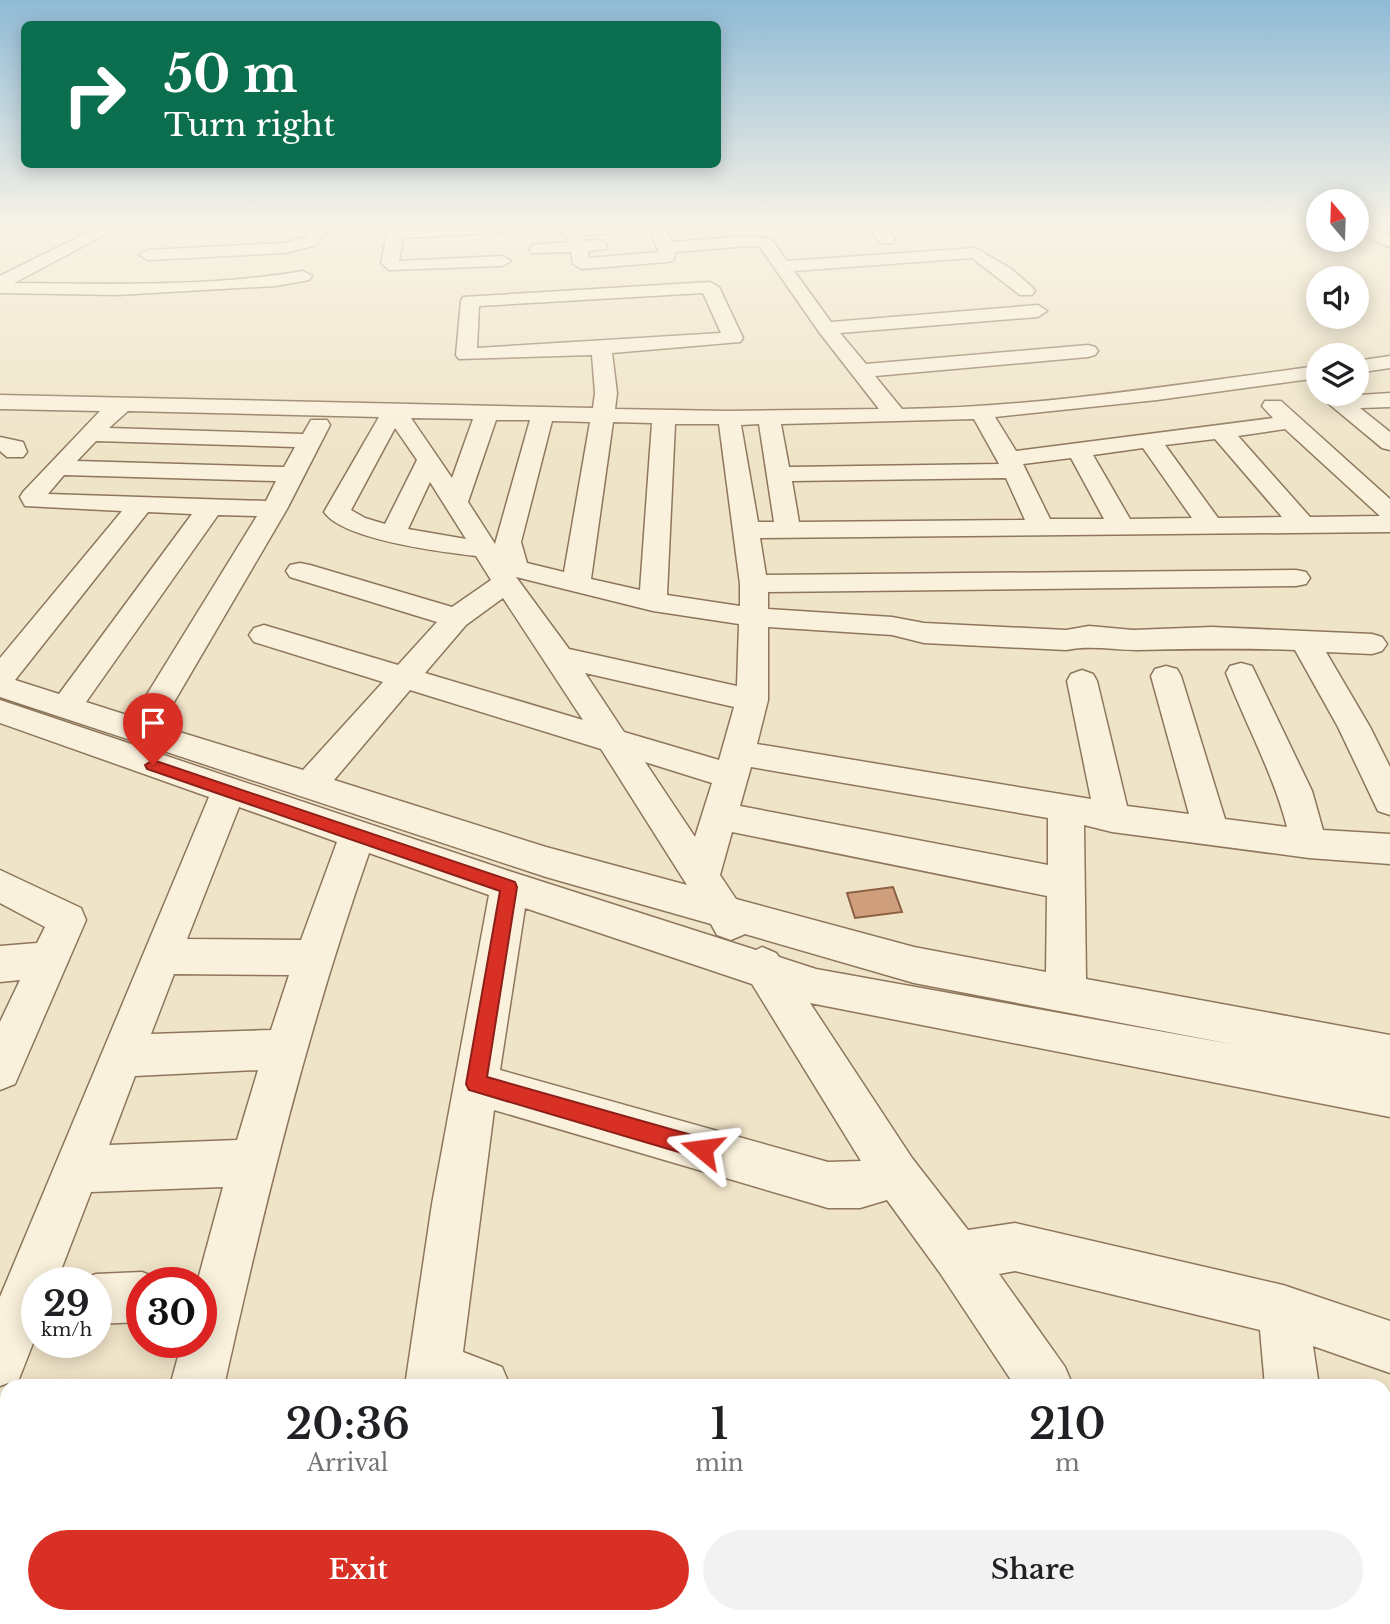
<!DOCTYPE html>
<style>
:root{--surface:#fff;--page:#f2f2f2;--text:#202124;--muted:#757577;--accent:#d93025}
body{margin:0;font-family:"Libre Baskerville",serif;background:var(--page);color:var(--text);height:100vh;display:flex;flex-direction:column;font-size:26px;white-space:nowrap}
*{box-sizing:border-box;margin:0}
p{font-size:23px;color:var(--muted)}
.icon{flex:none;width:38px;height:38px;fill:none;stroke:currentColor;stroke-width:2;stroke-linecap:round;stroke-linejoin:round}
.map{position:relative;flex:1;overflow:hidden}
.drawer{position:absolute;left:0px;top:1379px;width:1391px;height:245px;display:flex;flex-direction:column;background:var(--surface);border-radius:21px 21px 0 0;box-shadow:0 4px 18px #0003}
.drawer>*{flex:none}
.guide{position:absolute;left:21px;top:21px;width:700px;height:147px;border-radius:10px;box-shadow:0 4px 18px #0003;background:#0b6e4f;color:#fff;overflow:hidden}
.needle{width:46px;rotate:341deg}
.controls{position:absolute;left:1306px;top:189px;display:grid;gap:14px}
.controls a{display:grid;place-items:center;width:63px;height:63px;border-radius:50%;background:var(--surface);box-shadow:0 4px 18px #0003;font-size:35px}
.speed{position:absolute;left:21px;top:1267px;display:flex;gap:14px;font-size:35px;font-weight:700;text-align:center}
.speed>*{display:grid;place-content:center;width:91px;height:91px;border-radius:50%;background:var(--surface);box-shadow:0 4px 18px #0003;line-height:1}
.speed small{font-size:18px;font-weight:400}
.speed .limit{border:10px solid #d22;background:#fff;color:#111}
.pin{position:absolute;display:grid;place-items:center;width:60px;height:60px;color:#fff;margin:-72px -30px;border-radius:50% 50% 50% 0;rotate:-45deg;box-shadow:0 0 7px #0007}
.pin .icon{rotate:45deg}
.me{position:absolute;width:77px;margin:-38px;rotate:286deg;stroke-linejoin:round;filter:drop-shadow(0 0 5px #0008)}
.turn{display:flex;align-items:center;gap:24px;height:147px;padding:0 28px;font-size:32px}
.turn .icon{width:91px;height:91px;stroke-width:2.5}
.turn b{display:block;font-size:49px;line-height:60px}
.eta{display:flex;justify-content:space-evenly;align-items:center;height:119px;text-align:center}
.eta b{font-size:42px;font-weight:600;line-height:49px}
.action{display:flex;gap:14px;margin-top:auto;padding:14px 28px}
.action a{flex:1;height:80px;border-radius:42px;background:var(--accent);color:#fff;font-size:28px;font-weight:600;line-height:80px;text-align:center}
.action a+a{background:var(--page);color:var(--text)}
.map>svg:first-child{display:block}
.building{fill:#cf9f7d;stroke:#8d5f41;stroke-width:2}
.lines{fill:none;stroke-linecap:round;stroke-linejoin:round}
.minor-casing{stroke:#8d765c;stroke-width:3}
.minor{fill:#faf1dc;fill-rule:evenodd}
.route{fill:#d93025;stroke:#8d1f18;stroke-width:2}
</style>
<div class="map">
<svg width="1390" height="1624" viewBox="0 0 1390 1624">
<rect width="100%" height="100%" fill="#f0e4c8"/>
<!-- building -->
<polygon class="building" points="893,887 902,912 855,918 847,893"/>
<g class="lines">
<defs>
<g id="minor">
<polygon points="0,224 14,224 6,232 0,234"/>
<path d="M104,224H125L14,283C109,284 210,287 303,271L312,276L309,280L275,286L117,295L0,293V276Z"/>
<polygon points="314,224 330,224 317,245 285,253 148,260 139,255 148,250 284,243 305,237"/>
<polygon points="389,224 405,224 404,228 512,224 514,227 512,230 506,232 403,238 399,261 502,256 511,261 502,266 389,270 381,263"/>
<path d="M565,224H637L639,227L631,232L584,235L585,241L599,240L607,245L605,249L588,251L589,258L659,252L647,224H663L672,242L747,236L771,239L787,261L975,248L1010,268L1032,287L1035,291L1032,295H1020L972,258L794,271L831,322L1038,305L1047,311L1038,317L840,333L866,364L1088,345L1095,347L1098,351L1095,355L1088,357L875,376L902,409C1041,407 1180,384 1318,366V378L1157,400L995,417L1016,451L1273,418L1262,406L1265,401H1281L1390,499V532L760,538L766,575L1296,570L1306,572L1310,578L1306,584L1296,586L768,592V609L892,617L924,623L1066,630L1089,626L1133,630L1212,627L1372,634L1382,637L1387,644L1382,651L1372,654L1326,652L1370,727L1390,767V815L1378,811L1338,727L1295,650C1242,648 1190,649 1137,650C1112,650 1091,645 1066,650L924,643L892,635L768,627V700L757,744L1091,799L1067,681L1071,674L1082,670L1093,674L1097,681L1127,806L1189,814L1151,676L1155,669L1166,666L1177,669L1181,676L1225,819L1287,827C1273,773 1246,725 1226,673L1230,666L1241,663L1252,666L1312,791L1323,830L1390,834V864L1309,858L1112,832L1084,825L1086,979L1390,1035V1117L810,1003L912,1158L968,1230L1015,1223L1283,1285L1390,1321V1373L1313,1346L1319,1386H1265L1260,1330L1015,1271L999,1274L1065,1367L1073,1386H1015L940,1273L887,1200L860,1208H828L494,1110L463,1352L502,1367L510,1386H405L432,1204L489,895L369,853C308,1027 264,1206 224,1386H170L182,1342H201V1283H197L223,1187L91,1192L56,1283H37V1333L19,1379L0,1386V1297L209,797L0,723V700L509,871L756,950L762,947L776,953L779,957L816,969L1236,1045L914,983L745,934L731,940L717,935L711,924L546,877L0,697V658L122,511L25,506L20,497L23,492L100,411L0,409V395L593,408L595,393L592,355L459,359L456,355L461,301L463,297L710,282L719,287L743,338L740,342L612,353L617,393L615,409L729,411L879,409L819,332L760,247L747,246L676,252L673,261L667,262L582,269L573,264L571,252L532,253L530,249L532,245L569,242L567,236L561,231ZM703,293L721,333L477,348L479,306ZM128,411L379,417L324,512C343,540 442,552 476,556L491,580L452,607L310,565L300,563L290,565L286,571L290,577L437,622L398,665L264,625L254,628L249,635L254,642L383,682L303,770L160,726L287,509L330,425L327,420H311L303,434L109,428ZM411,418L473,419L452,478ZM974,419L999,464L789,467L781,424ZM496,420H530L495,544L468,502ZM552,421L590,422L564,572L527,563L521,542ZM613,422L652,423L640,590L591,579ZM675,424H719L740,584V606L667,595ZM759,424L774,522H758L741,425ZM395,428L417,460L385,524L365,518L351,510ZM1285,429L1380,516L1310,517L1238,436ZM1215,439L1282,517L1218,518L1165,445ZM96,441L295,447L284,467L77,461ZM1143,448L1192,518L1130,519L1093,455ZM1071,458L1104,519H1050L1023,464ZM64,475L276,481L266,501L48,494ZM1006,478L1025,520L799,522L792,481ZM430,482L466,539L408,529ZM148,512L192,514L59,694L15,680ZM218,515L257,516L133,717L86,702ZM516,577L653,611L739,624L737,686L569,649ZM503,598L583,720L425,673L466,625ZM585,673L734,707L719,760L624,732ZM410,690L601,749L687,885L546,847L334,780ZM645,762L712,783L695,837ZM751,767L1048,818V865L740,806ZM239,807L337,842L301,940L187,939ZM732,832L1047,896L1046,972L914,947L736,899L720,875ZM525,908L752,984L861,1161L828,1162L500,1070ZM174,974L289,975L271,1030L151,1034ZM258,1070L237,1140L109,1145L135,1076Z"/>
<polygon points="865,224 882,224 895,239 893,243 881,243"/>
<polygon points="1356,224 1363,224 1390,236 1390,247 1356,233"/>
<polygon points="1390,356 1390,368 1356,373 1356,361"/>
<polygon points="1390,393 1390,407 1360,408 1390,432 1390,450 1382,448 1317,394 1341,394 1344,396"/>
<polygon points="0,437 23,442 27,452 23,457 7,457 0,451"/>
<polygon points="0,870 81,908 86,920 15,1084 0,1090 0,1022 20,980 0,982 0,946 37,943 45,927 0,903"/>
<polygon points="142,1272 160,1279 161,1283 142,1283 142,1322 96,1324 96,1283 78,1281 96,1274"/>
<rect x="0" y="1436" width="7" height="56"/>
<polygon points="116,1617 176,1617 176,1624 114,1624"/>
<polygon points="383,1617 443,1617 443,1624 381,1624"/>
<polygon points="1173,1617 1236,1617 1239,1624 1176,1624"/>
<polygon points="1289,1617 1349,1617 1351,1624 1289,1624"/>
</g>
</defs>
<!-- minor casing -->
<use href="#minor" class="minor-casing"/>
<!-- minor -->
<use href="#minor" class="minor"/>
</g>
<!-- sky -->
<linearGradient id="sky" x2="0" y2="1"><stop stop-color="#8fbad6"/><stop offset="0.5" stop-color="#f8f3e6"/><stop offset="1" stop-color="#f8f3e6" stop-opacity="0"/></linearGradient>
<rect width="1390" height="451" fill="url(#sky)"/>
<!-- route -->
<polygon class="route" points="153,760 515,882 517,887 487,1077 702,1138 709,1141 712,1149 709,1156 702,1159 469,1090 466,1084 500,891 147,769 145,765"/>
</svg>
<div class="controls">
<a><svg class="needle" viewBox="-14 -14 28 28"><path d="M0-13l5 13h-10z" fill="#e53935"/><path d="M0 13l5-13h-10z" fill="#757577"/></svg></a>
<a><svg class="icon" aria-label="sound" viewBox="0 0 24 24"><path d="M4 9h4l5-4v14l-5-4H4zM17 9q2 3 0 6"/></svg></a>
<a><svg class="icon" aria-label="layers" viewBox="0 0 24 24"><path d="M12 4l9 5-9 5-9-5zM3 14l9 5 9-5"/></svg></a>
</div>
<div class="speed"><div>29<small>km/h</small></div><div class="limit">30</div></div>
<div class="pin" style="left:153px;top:765px;background:#d93025"><svg class="icon" aria-label="arrive" viewBox="0 0 24 24"><path d="M6 21V4h12l-3 4 3 4H6"/></svg></div>
<svg class="me" style="left:702px;top:1149px" viewBox="-20 -20 40 40"><path d="M0-17L14 15 0 8-14 15z" fill="#d93025" stroke="#fff" stroke-width="4"/></svg>
<div class="guide">
<div class="turn"><svg class="icon" aria-label="right" viewBox="0 0 24 24"><path d="M7 20v-9h11M14 6l5 5-5 5"/></svg><div><b>50 m</b>Turn right</div></div>
</div>
<section class="drawer">
<div class="eta">
<div><b>20:36</b><p>Arrival</p></div>
<div><b>1</b><p>min</p></div>
<div><b>210</b><p>m</p></div>
</div>
<div class="action"><a>Exit</a><a>Share</a></div>
</section>
</div>
